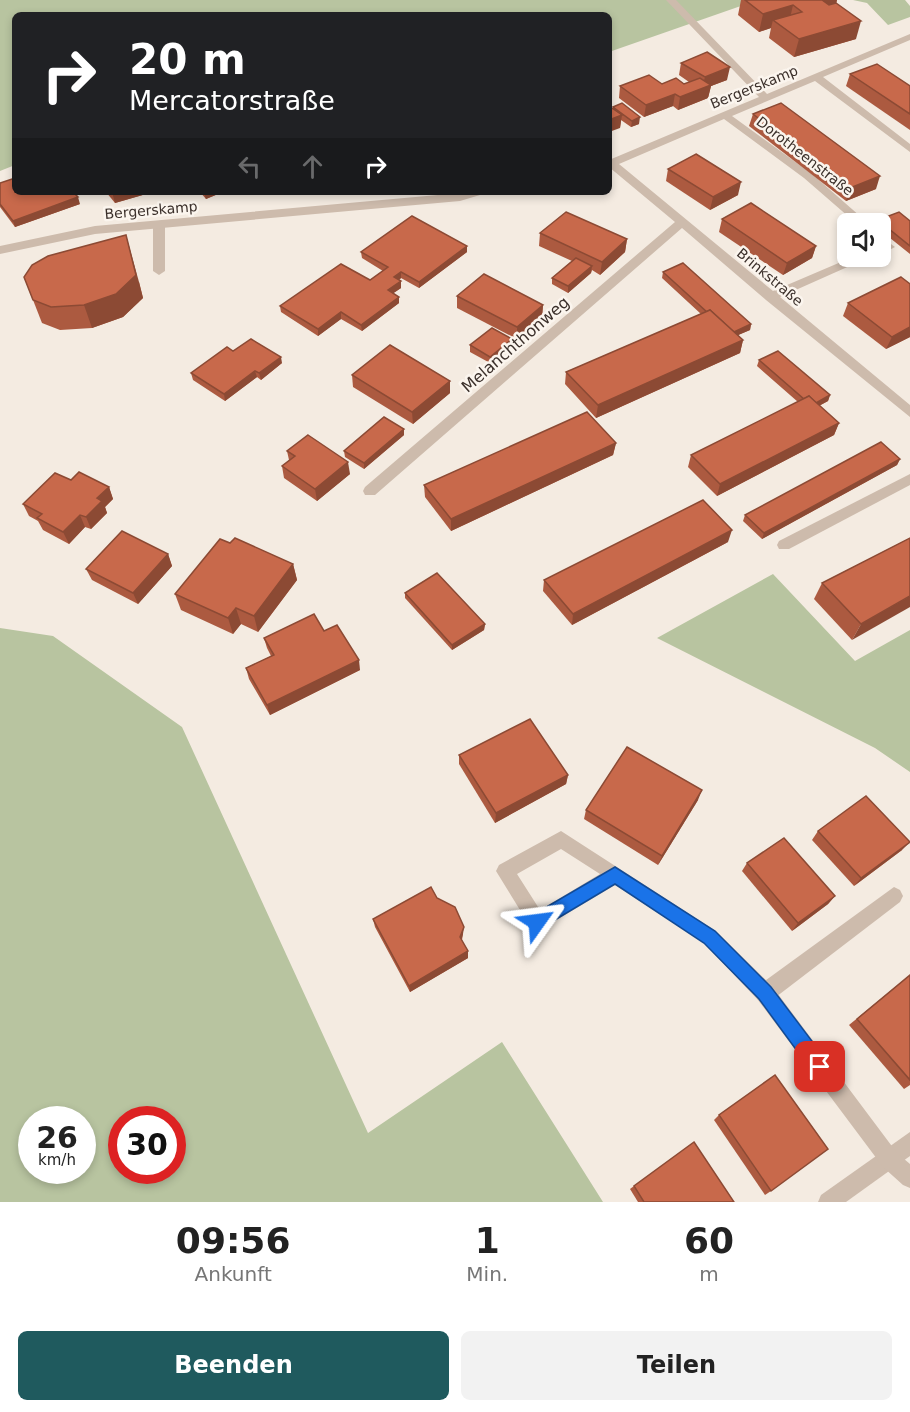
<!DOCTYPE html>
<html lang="de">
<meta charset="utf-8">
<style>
:root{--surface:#fff;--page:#f2f2f2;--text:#222;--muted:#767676;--accent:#1f5a5e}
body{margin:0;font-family:"DejaVu Sans",sans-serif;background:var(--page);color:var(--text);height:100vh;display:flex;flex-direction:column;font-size:22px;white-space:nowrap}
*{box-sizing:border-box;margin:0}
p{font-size:20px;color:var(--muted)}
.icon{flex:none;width:33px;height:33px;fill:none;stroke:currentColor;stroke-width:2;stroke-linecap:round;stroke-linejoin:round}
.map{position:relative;height:1202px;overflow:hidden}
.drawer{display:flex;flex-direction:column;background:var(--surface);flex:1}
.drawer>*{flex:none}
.banner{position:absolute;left:12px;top:12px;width:600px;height:183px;border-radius:9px;box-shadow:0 3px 9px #0003;background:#202124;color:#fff;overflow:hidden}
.tools{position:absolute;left:837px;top:213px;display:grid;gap:12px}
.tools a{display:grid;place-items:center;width:54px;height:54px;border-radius:9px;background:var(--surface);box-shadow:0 3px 9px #0003;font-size:30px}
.speed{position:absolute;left:18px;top:1106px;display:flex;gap:12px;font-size:30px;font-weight:700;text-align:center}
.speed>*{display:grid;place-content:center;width:78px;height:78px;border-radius:50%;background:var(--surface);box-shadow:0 3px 9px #0003;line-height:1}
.speed small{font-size:15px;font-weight:400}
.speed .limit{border:9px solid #d22;background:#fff;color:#111}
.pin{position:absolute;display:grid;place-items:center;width:51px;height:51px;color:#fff;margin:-26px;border-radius:12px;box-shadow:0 3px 9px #0006}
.me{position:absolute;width:66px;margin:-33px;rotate:59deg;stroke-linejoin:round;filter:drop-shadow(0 0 4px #0008)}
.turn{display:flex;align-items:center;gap:21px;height:126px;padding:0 18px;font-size:27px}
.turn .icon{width:78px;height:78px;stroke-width:2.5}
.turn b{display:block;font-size:42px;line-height:51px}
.lanes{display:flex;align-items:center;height:57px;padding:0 18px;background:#0003;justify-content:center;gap:30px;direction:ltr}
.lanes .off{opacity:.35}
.eta{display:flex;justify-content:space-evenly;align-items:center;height:102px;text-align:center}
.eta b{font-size:36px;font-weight:600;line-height:42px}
.cta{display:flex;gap:12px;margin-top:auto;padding:12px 18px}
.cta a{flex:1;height:69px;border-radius:9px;background:var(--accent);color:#fff;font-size:24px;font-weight:600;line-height:69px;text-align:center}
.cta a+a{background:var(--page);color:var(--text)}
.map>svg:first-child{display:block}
.green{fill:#b8c4a0;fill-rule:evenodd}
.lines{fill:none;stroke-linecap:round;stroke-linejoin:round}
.lane{fill:#cdbbac;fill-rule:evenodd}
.street{fill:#cdbbac;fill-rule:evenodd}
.wall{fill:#ac5a40}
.shaded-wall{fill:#8c4a34}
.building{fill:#c8694b;stroke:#8c4a34;stroke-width:1.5}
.route{fill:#1a73e8;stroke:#114b97;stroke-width:1.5}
.labels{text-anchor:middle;stroke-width:5;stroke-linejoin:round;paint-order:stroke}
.far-street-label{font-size:14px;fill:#3b302b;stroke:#fbf5ee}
.street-label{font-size:16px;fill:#3b302b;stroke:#fbf5ee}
</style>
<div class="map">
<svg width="910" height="1202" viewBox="0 0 910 1202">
<rect width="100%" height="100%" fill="#f4ebe1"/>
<!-- green -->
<g class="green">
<polygon points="0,0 758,0 609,52 609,15 15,15 15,165 0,171"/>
<polygon points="853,0 905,0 910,6 910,17 888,25 867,3"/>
<polygon points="773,574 855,661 910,630 910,772 875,748 657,638"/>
<path d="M0,628L53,636L182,727L368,1133L502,1042L603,1202H0ZM32,1119H82V1170H32ZM122,1119H172V1170H122Z"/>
</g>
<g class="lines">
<!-- lane -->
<g class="lane">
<polygon points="159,221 165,225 165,271 159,275 153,271 153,225"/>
<polygon points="910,474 910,485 789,549 779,549 777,545 779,541"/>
<polygon points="894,887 900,890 903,896 900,902 772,1000 765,1002 758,1000 756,993 758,986"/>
<polygon points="910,1132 910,1156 846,1202 818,1202 821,1195"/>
</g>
<!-- street -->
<g class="street">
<polygon points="666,0 676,0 767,94 910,34 910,40 823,77 910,144 910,152 815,81 732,116 812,174 869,224 857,224 804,178 724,119 619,164 773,291 855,256 872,256 780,297 910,405 910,417 766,300 682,228 375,495 365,495 363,491 365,487 675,222 609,167 609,160 759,97"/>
<polygon points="471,192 490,192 460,201 95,234 0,254 0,246 95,226"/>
<polygon points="880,236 895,247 880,255"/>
<path d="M561,831L716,931L772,986L897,1153L910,1164V1188L903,1185L883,1167L758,1000L704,943L615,885L543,928L537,931L531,928L496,871L499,865ZM561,849L600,874L540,910L517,874Z"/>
</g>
</g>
<!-- wall -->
<g class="wall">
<polygon points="741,0 837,0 836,4 856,39 794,57 769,38 771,28 759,32 738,15"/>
<polygon points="681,63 727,80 711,86 708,98 678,110 673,106 644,117 619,98 620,86 684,84 689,82 679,75"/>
<polygon points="850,74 910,86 910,130 846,86"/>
<polygon points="613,107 639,124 631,127 621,120 620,128 613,109"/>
<polygon points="753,114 876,189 846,201 749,126"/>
<polygon points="668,169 738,195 710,210 666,181"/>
<polygon points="0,183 15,192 80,204 15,227 0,207"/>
<polygon points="106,192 153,192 115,203"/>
<polygon points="200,192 217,192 218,194 206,199"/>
<polygon points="722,219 816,246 812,258 783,275 719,232"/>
<polygon points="878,220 910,221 910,254 880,230 880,224 877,224"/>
<polygon points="540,233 627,239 625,252 600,275 592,270 591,273 568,293 552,284 552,278 572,261 539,246"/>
<polygon points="361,252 467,252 419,288 401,278 399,280 401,288 393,293 399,303 362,331 341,319 318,336 281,312 280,306 370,280 383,271 362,258"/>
<polygon points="663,272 751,324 750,330 738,335 743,340 740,353 596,418 565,384 566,372 701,314 662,278"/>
<polygon points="24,277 139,282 143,298 123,317 92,328 60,330 42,323"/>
<polygon points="910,284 910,337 886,349 843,316 848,303"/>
<polygon points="457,296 543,305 542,317 517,339 457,308"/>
<polygon points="470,345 511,346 490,363 470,352"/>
<polygon points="233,351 282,363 261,380 257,377 225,401 193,380 191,373"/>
<polygon points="759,360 830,395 828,401 819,406 839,423 834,435 717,496 688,467 691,455 798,402 757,366"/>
<polygon points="352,375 450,393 413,424 353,387"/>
<polygon points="404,429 404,435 364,469 345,457 344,451"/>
<polygon points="616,443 613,455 451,531 425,497 424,485"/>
<polygon points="287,451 350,474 317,501 284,478 282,466 289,460"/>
<polygon points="900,459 897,465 762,539 743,521 745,515"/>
<polygon points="71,480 109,487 113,499 105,507 107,513 91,529 85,527 69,544 43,530 38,521 29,516 23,504"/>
<polygon points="910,538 852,640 814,599 822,583"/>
<polygon points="728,542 572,625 543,591 544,580"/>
<polygon points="168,554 172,566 138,604 92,580 86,569"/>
<polygon points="293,564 297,580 258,632 241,624 233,634 181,610 175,594"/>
<polygon points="405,593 485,624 484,630 452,650 405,598"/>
<polygon points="324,631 360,670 270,715 249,679 246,668 271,656 267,648 264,638"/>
<polygon points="459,755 568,775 566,784 495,823 459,764"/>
<polygon points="698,800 658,865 584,819 586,810"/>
<polygon points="818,831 902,850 854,886 812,840"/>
<polygon points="747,863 835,896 828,904 792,931 742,871"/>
<polygon points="437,898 463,934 462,940 468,958 410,992 375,927 373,919"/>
<polygon points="910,975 910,1085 904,1089 849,1025"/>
<polygon points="719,1115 771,1191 765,1195 714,1120"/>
<polygon points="634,1186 734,1202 638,1202 630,1189"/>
</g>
<!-- shaded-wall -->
<g class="shaded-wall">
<polygon points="819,0 837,0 834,10"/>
<polygon points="793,5 789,23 773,20 771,28 759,32 763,14"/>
<polygon points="861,21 856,39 794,57 799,39"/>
<polygon points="730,67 727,80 711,86 708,98 678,110 680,97 702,88 705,77"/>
<polygon points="675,94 673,106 644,117 646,105"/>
<polygon points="622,115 620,128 609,132 609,120"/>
<polygon points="640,117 639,124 631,127 632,121"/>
<polygon points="880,176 876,189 846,201 850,188"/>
<polygon points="741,182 738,195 710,210 713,197"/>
<polygon points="112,192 153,192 115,203"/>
<polygon points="204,192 217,192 218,194 206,199"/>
<polygon points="78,197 80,204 15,227 13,221"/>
<polygon points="126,235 139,282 143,298 123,317 92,328 84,305"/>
<polygon points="627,239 625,252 600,275 602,262"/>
<polygon points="467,246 467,252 419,288 419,282"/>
<polygon points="816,246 812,258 783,275 787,263"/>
<polygon points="592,266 591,273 568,293 568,286"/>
<polygon points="401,272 401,278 394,284 394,277"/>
<polygon points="401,281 401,288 388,297 388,290"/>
<polygon points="399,297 399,303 362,331 361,325"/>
<polygon points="543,305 542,317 517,339 517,327"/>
<polygon points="341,312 341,319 318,336 318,329"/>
<polygon points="751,324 750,330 729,339 730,333"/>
<polygon points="910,327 910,337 886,349 892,337"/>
<polygon points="512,339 511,346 490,363 490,357"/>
<polygon points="743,340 740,353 596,418 598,405"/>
<polygon points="281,357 282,363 261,380 259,373"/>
<polygon points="255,371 257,377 225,401 224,394"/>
<polygon points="450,381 450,393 413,424 412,412"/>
<polygon points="830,395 828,401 809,411 811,405"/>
<polygon points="839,423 834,435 717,496 720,484"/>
<polygon points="404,429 404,435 364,469 364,463"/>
<polygon points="616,443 613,455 451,531 451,519"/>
<polygon points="900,459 897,465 762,539 764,533"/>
<polygon points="348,462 350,474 317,501 315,489"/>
<polygon points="109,487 113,499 105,507 107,513 91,529 86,517 97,498"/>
<polygon points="80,515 85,527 69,544 63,532"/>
<polygon points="732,530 728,542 572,625 573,614"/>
<polygon points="168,554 172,566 138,604 133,593"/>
<polygon points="293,564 297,580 258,632 254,616"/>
<polygon points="910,596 910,607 852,640 861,624"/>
<polygon points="236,608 241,624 233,634 228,618"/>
<polygon points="485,624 484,630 452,650 452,645"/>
<polygon points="359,660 360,670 270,715 267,705"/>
<polygon points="568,775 566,784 495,823 496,813"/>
<polygon points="702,790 698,800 658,865 662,856"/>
<polygon points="910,842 902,850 854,886 861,878"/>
<polygon points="835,896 828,904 792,931 798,923"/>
<polygon points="464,927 463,934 460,944 460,937"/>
<polygon points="468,951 468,958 410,992 409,986"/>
</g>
<!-- building -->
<g class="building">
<polygon points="745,0 822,0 829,5 836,3 861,21 799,39 773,20 802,12 793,5 763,14"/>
<polygon points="707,52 730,67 705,77 681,63"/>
<polygon points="877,64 910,86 910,114 850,74"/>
<polygon points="649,75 662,84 676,78 684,84 700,78 711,85 680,97 675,94 646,105 620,86"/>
<polygon points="622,103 640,117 632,121 613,107"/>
<polygon points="781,103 880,176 850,188 753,114"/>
<polygon points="609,106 622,115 609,120"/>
<polygon points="696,154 741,182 713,197 668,169"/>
<polygon points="15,178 15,192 73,192 78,197 13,221 0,204 0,183"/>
<polygon points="751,203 816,246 787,263 722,219"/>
<polygon points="566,212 627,239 602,262 540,233"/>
<polygon points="899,212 910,221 910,246 878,220"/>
<polygon points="412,216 467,246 419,282 401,272 394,277 401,281 388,290 399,297 361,325 341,312 318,329 280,306 341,264 370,280 388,267 361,252"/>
<polygon points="126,235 136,275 116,294 84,305 51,307 33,300 24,277 32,265 48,256"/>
<polygon points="576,258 592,266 568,286 552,278"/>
<polygon points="683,263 751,324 734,332 710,310 707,312 663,272"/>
<polygon points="484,274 543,305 517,327 457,296"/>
<polygon points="901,277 910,284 910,327 892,337 848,303"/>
<polygon points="710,310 743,340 598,405 566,372"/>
<polygon points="492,328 512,339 490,357 470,345"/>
<polygon points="251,339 281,357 259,373 255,371 224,394 191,373 227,347 233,351"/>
<polygon points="390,345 450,381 412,412 352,375"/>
<polygon points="778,351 830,395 816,403 809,396 804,399 759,360"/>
<polygon points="809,396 839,423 720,484 691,455"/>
<polygon points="587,412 616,443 451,519 424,485"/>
<polygon points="384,417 404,429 364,463 344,451"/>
<polygon points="308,435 348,462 315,489 282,466 295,456 287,451"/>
<polygon points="881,442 900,459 764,533 745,515"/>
<polygon points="79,472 109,487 97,498 102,501 86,517 80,515 63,532 37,518 42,514 23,504 55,473 71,480"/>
<polygon points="703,500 732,530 573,614 544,580"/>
<polygon points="122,531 168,554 133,593 86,569"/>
<polygon points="235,538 293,564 254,616 236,608 228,618 175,594 220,539 230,543"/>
<polygon points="910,538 910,596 861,624 822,583"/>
<polygon points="437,573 485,624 452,645 405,593"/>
<polygon points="314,614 324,631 337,625 359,660 267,705 246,668 274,655 264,638"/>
<polygon points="530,719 568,775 496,813 459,755"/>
<polygon points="627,747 702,790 662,856 586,810"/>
<polygon points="866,796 910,842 861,878 818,831"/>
<polygon points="784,838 835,896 798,923 747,863"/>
<polygon points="431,887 437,898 455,907 464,927 460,937 468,951 409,986 373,919"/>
<polygon points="910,975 910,1080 857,1019"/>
<polygon points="775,1075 828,1149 771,1191 719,1115"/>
<polygon points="694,1142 734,1202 644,1202 634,1186"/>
</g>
<!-- route -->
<polygon class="route" points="615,867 715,931 771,987 827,1061 829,1067 827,1074 820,1076 814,1074 759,999 704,943 615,884 543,927 537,930 531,927 529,922 531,916"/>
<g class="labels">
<!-- far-street labels -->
<g class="far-street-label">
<text transform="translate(754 87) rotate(-22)" y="5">Bergerskamp</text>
<text transform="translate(805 156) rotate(38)" y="5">Dorotheenstraße</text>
<text transform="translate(151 210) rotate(-5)" y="5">Bergerskamp</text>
<text transform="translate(770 277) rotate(40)" y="5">Brinkstraße</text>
</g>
<!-- street labels -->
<g class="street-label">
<text transform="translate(515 344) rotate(-41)" y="6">Melanchthonweg</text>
</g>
</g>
</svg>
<div class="tools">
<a><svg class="icon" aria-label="sound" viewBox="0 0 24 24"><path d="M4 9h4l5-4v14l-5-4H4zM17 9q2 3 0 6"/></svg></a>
</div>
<div class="speed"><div>26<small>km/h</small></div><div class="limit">30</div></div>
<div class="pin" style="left:820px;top:1067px;background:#d93025"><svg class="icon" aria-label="arrive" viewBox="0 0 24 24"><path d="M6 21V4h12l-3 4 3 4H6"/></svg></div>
<svg class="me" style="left:537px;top:922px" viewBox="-20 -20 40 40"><path d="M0-17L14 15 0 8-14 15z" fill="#1a73e8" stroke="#fff" stroke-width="4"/></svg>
<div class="banner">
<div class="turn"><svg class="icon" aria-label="right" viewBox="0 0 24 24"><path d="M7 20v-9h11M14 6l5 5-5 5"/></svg><div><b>20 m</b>Mercatorstraße</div></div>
<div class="lanes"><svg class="icon off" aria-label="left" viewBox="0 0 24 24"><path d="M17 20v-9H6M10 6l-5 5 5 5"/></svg><svg class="icon off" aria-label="ahead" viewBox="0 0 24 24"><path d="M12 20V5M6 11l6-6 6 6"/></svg><svg class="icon" aria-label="right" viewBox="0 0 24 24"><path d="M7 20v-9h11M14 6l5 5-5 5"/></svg></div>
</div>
</div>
<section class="drawer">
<div class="eta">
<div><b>09:56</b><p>Ankunft</p></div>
<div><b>1</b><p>Min.</p></div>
<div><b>60</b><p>m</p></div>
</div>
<div class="cta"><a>Beenden</a><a>Teilen</a></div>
</section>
